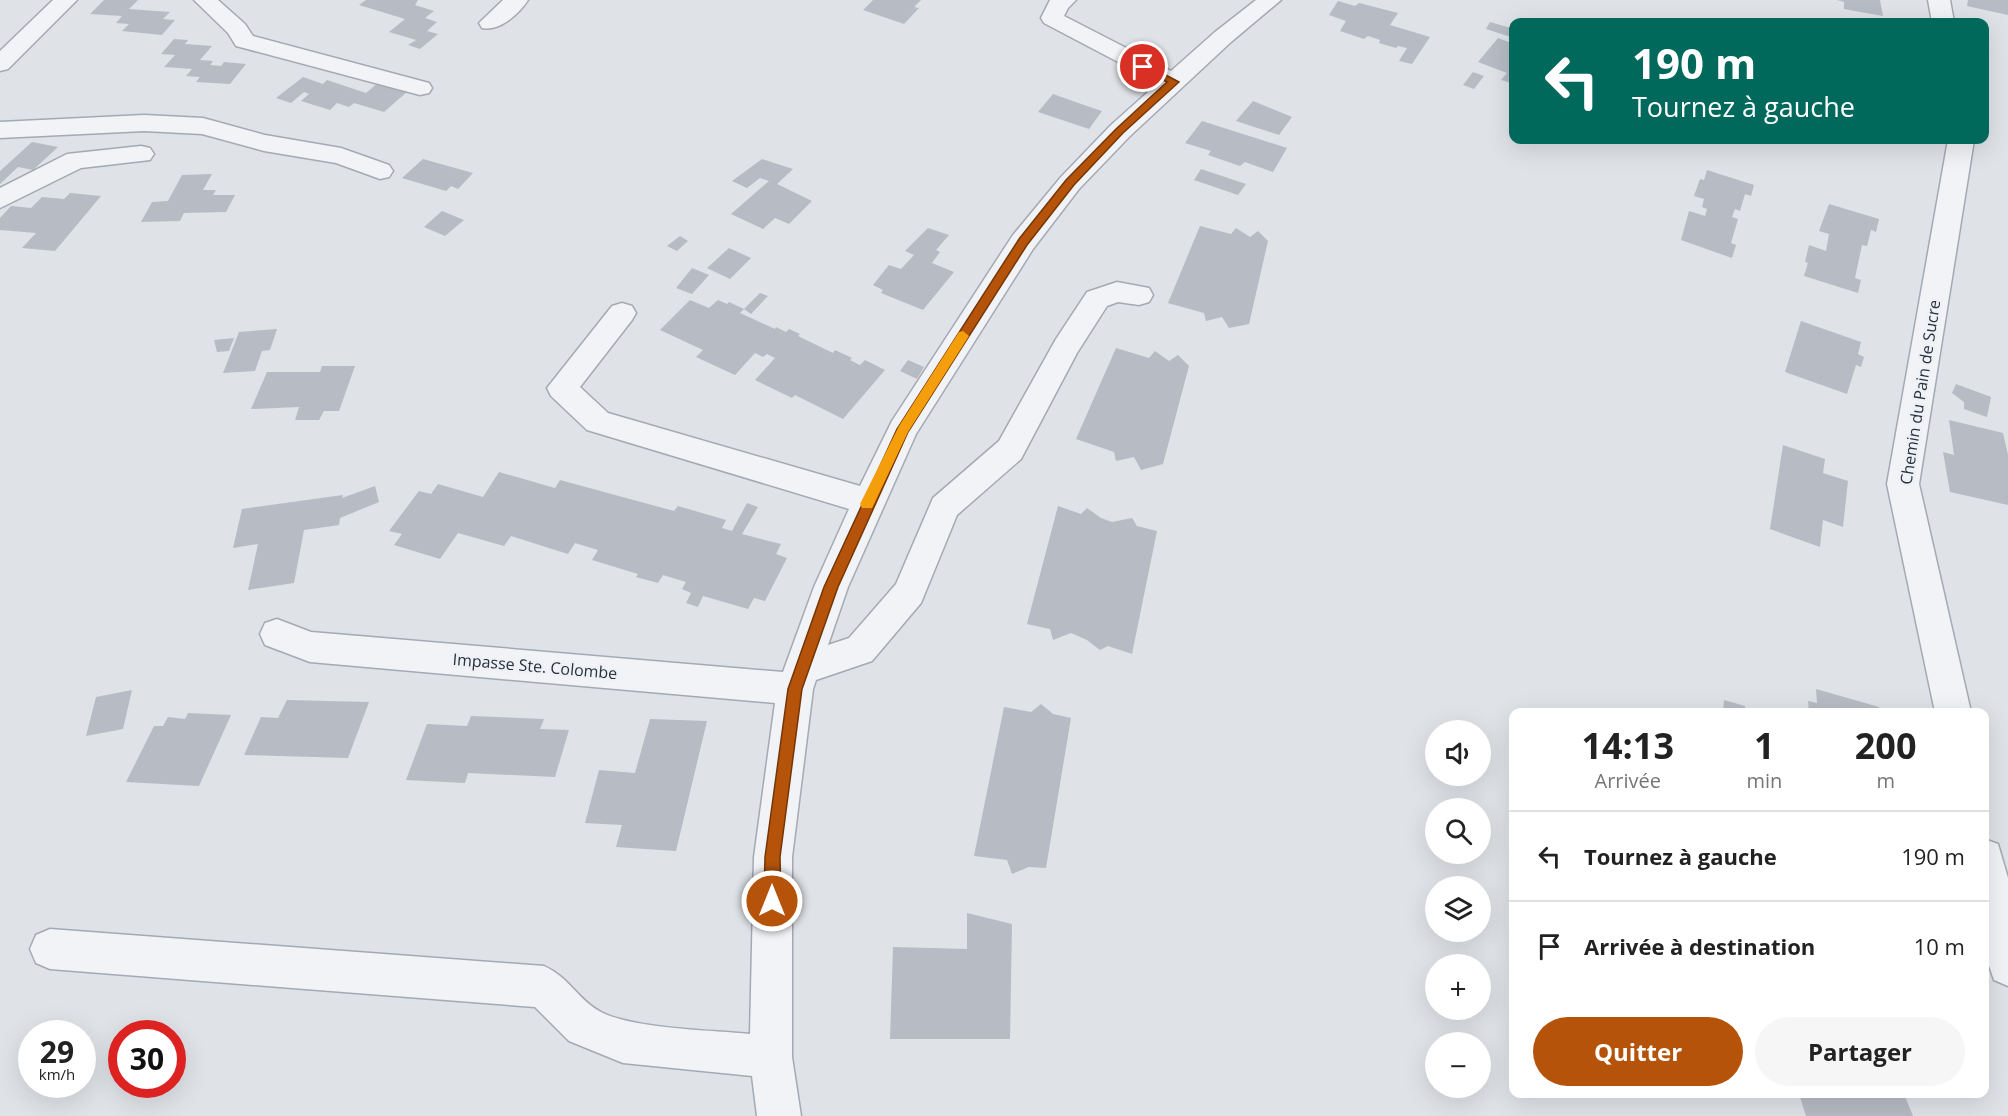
<!DOCTYPE html>
<html lang="fr">
<meta charset="utf-8">
<style>
:root{--surface:#fff;--page:#f6f6f6;--text:#222;--muted:#767676;--line:#e0e0e0;--accent:#b45309}
body{margin:0;font-family:"Open Sans",sans-serif;background:var(--page);color:var(--text);height:100vh;display:flex;flex-direction:column;font-size:22px;white-space:nowrap}
*{box-sizing:border-box;margin:0}
p{font-size:20px;color:var(--muted)}
.icon{flex:none;width:33px;height:33px;fill:none;stroke:currentColor;stroke-width:2;stroke-linecap:round;stroke-linejoin:round}
.map{position:relative;flex:1;overflow:hidden}
.sheet{position:absolute;left:1509px;top:708px;width:480px;height:390px;display:flex;flex-direction:column;background:var(--surface);border-radius:12px;box-shadow:0 6px 24px #0002}
.sheet>*{flex:none}
.guide{position:absolute;left:1509px;top:18px;width:480px;height:126px;border-radius:12px;box-shadow:0 6px 24px #0002;background:#00695c;color:#fff;overflow:hidden}
.controls{position:absolute;left:1425px;top:720px;display:grid;gap:12px}
.controls a{display:grid;place-items:center;width:66px;height:66px;border-radius:50%;background:var(--surface);box-shadow:0 6px 24px #0002;font-size:30px}
.speed{position:absolute;left:18px;top:1020px;display:flex;gap:12px;font-size:30px;font-weight:700;text-align:center}
.speed>*{display:grid;place-content:center;width:78px;height:78px;border-radius:50%;background:var(--surface);box-shadow:0 6px 24px #0002;line-height:1}
.speed small{font-size:15px;font-weight:400}
.speed .limit{border:9px solid #d22;background:#fff;color:#111}
.pin{position:absolute;display:grid;place-items:center;width:51px;height:51px;color:#fff;margin:-26px;border:3px solid #fff;border-radius:50%;box-shadow:0 2px 6px #0007}
.me{position:absolute;width:66px;margin:-33px;rotate:0deg;stroke-linejoin:round;filter:drop-shadow(0 0 4px #0008)}
.turn{display:flex;align-items:center;gap:21px;height:126px;padding:0 24px;font-size:27px}
.turn .icon{width:78px;height:78px;stroke-width:2.5}
.turn b{display:block;font-size:42px;line-height:51px}
.eta{display:flex;justify-content:space-evenly;align-items:center;height:102px;text-align:center}
.eta b{font-size:36px;font-weight:700;line-height:42px}
.button{display:flex;gap:12px;margin-top:auto;padding:12px 24px}
.button a{flex:1;height:69px;border-radius:36px;background:var(--accent);color:#fff;font-size:24px;font-weight:700;line-height:69px;text-align:center}
.button a+a{background:var(--page);color:var(--text)}
ul{padding:0;list-style:none}
li{display:flex;align-items:center;gap:18px;height:90px;padding:0 24px;border-top:2px solid var(--line)}
li div{flex:1}
li b{display:block;font-size:22px}
li em{font-style:normal}
.map>svg:first-child{display:block}
.building{fill:#b7bbc4}
.lines{fill:none;stroke-linecap:round;stroke-linejoin:round}
.minor-casing{stroke:#a5a9b1;stroke-width:3}
.minor{fill:#f1f3f6;fill-rule:evenodd}
.route{fill:#b45309;stroke:#753606;stroke-width:1.5}
.slow{fill:#f59e0b}
.labels{text-anchor:middle;stroke-width:5;stroke-linejoin:round;paint-order:stroke}
.street-label{font-size:16px;fill:#29303e;stroke:#eef1f5}
</style>
<div class="map">
<svg width="2008" height="1116" viewBox="0 0 2008 1116">
<rect width="100%" height="100%" fill="#dfe2e7"/>
<!-- building -->
<g class="building">
<polygon points="104,0 138,0 129,9 170,12 163,19 175,20 162,35 122,31 129,24 116,23 122,16 90,14"/>
<polygon points="366,0 418,0 415,5 434,11 425,18 437,22 427,31 438,34 420,49 408,45 416,40 389,32 405,19 359,5"/>
<polygon points="873,0 921,0 914,7 919,8 904,24 863,10"/>
<polygon points="1837,0 1880,0 1883,16 1844,9 1844,2"/>
<polygon points="1968,0 2008,0 2008,15 1967,6"/>
<polygon points="1338,1 1355,6 1359,3 1398,13 1390,25 1430,37 1412,64 1399,61 1407,48 1398,46 1396,48 1379,43 1380,40 1368,36 1364,39 1340,31 1346,21 1329,15"/>
<polygon points="1490,22 1514,29 1514,38 1486,29"/>
<polygon points="1498,38 1514,44 1514,84 1501,80 1507,73 1478,62"/>
<polygon points="174,39 188,40 185,44 212,46 200,60 213,61 210,65 221,66 224,62 246,64 230,84 196,82 200,77 186,76 192,69 164,67 175,55 161,54"/>
<polygon points="1473,72 1484,76 1474,89 1463,85"/>
<polygon points="303,77 323,84 327,80 366,93 379,82 408,91 384,112 354,103 349,107 337,103 330,110 301,101 309,94 304,92 291,103 276,98"/>
<polygon points="1053,94 1087,106 1102,111 1089,129 1038,112"/>
<polygon points="1253,101 1292,117 1279,135 1236,121"/>
<polygon points="1202,121 1287,148 1273,172 1245,162 1240,166 1208,155 1211,151 1185,143"/>
<polygon points="32,142 58,147 33,170 18,167 0,184 0,171"/>
<polygon points="423,159 473,173 458,189 451,186 446,191 402,178"/>
<polygon points="762,159 793,169 777,184 812,201 789,224 775,218 763,229 731,214 769,181 760,178 747,188 732,181"/>
<polygon points="1201,169 1246,184 1238,195 1194,180"/>
<polygon points="1707,170 1754,185 1751,196 1745,194 1740,211 1735,209 1732,217 1738,219 1731,243 1736,245 1732,258 1681,240 1689,211 1705,216 1707,209 1702,207 1704,199 1694,196 1700,179 1704,180"/>
<polygon points="212,174 203,190 216,190 213,195 235,195 226,212 184,213 180,221 141,222 152,202 168,201 182,175"/>
<polygon points="70,193 101,196 55,251 22,248 36,233 0,230 0,218 11,206 31,208 42,197 64,199"/>
<polygon points="1829,204 1879,219 1876,232 1871,230 1867,246 1862,245 1855,278 1861,280 1858,293 1804,276 1808,263 1805,262 1809,245 1826,251 1829,234 1819,231"/>
<polygon points="442,211 464,220 445,236 424,227"/>
<polygon points="1200,226 1231,234 1236,228 1250,237 1258,231 1268,241 1249,324 1229,328 1222,317 1206,321 1204,313 1168,303"/>
<polygon points="928,228 949,235 936,250 940,252 932,263 954,272 923,310 881,293 883,290 873,285 889,265 901,269 914,255 905,251"/>
<polygon points="680,236 688,241 677,251 667,246"/>
<polygon points="729,248 751,258 730,279 707,268"/>
<polygon points="692,268 709,275 692,294 676,288"/>
<polygon points="760,293 768,296 751,314 744,309"/>
<polygon points="690,300 709,308 718,300 727,304 729,302 744,309 740,313 775,329 776,327 786,332 789,329 800,334 798,336 833,353 835,350 852,358 850,360 860,365 865,360 885,370 843,419 795,395 792,398 755,380 775,358 767,354 763,357 755,353 735,375 696,357 703,350 660,330"/>
<polygon points="1801,321 1861,342 1858,354 1864,357 1861,367 1856,365 1847,394 1785,372"/>
<polygon points="277,329 270,350 262,351 255,371 223,373 239,332"/>
<polygon points="234,338 229,351 217,352 214,340"/>
<polygon points="1116,348 1149,358 1155,351 1169,361 1178,355 1189,366 1163,464 1141,470 1134,457 1116,461 1114,452 1076,439"/>
<polygon points="908,360 924,367 917,379 900,371"/>
<polygon points="322,366 355,366 339,411 324,411 319,420 295,420 299,407 251,409 267,372 320,372"/>
<polygon points="1956,384 1991,397 1987,417 1964,409 1964,402 1952,393"/>
<polygon points="1949,420 2003,433 2008,455 2008,505 1950,492 1943,452 1954,455"/>
<polygon points="1783,445 1825,459 1823,473 1848,481 1843,527 1823,520 1820,547 1770,529"/>
<polygon points="499,472 555,488 560,480 674,511 678,506 726,520 722,528 732,531 747,503 758,507 742,534 781,544 776,554 787,558 765,601 754,598 748,609 703,596 698,607 686,603 691,593 682,589 686,582 663,575 658,583 636,577 638,574 592,560 598,550 575,543 568,554 511,536 504,546 458,533 440,559 394,545 402,534 389,531 419,491 431,494 438,484 483,497"/>
<polygon points="375,486 379,502 340,518 339,525 304,530 294,583 248,590 258,544 233,548 242,509 343,495 342,498"/>
<polygon points="1058,506 1081,514 1087,508 1101,518 1112,522 1132,518 1137,526 1157,531 1132,654 1108,646 1100,650 1087,640 1071,633 1053,640 1050,629 1027,624"/>
<polygon points="1816,689 1879,707 1879,712 1809,712 1808,701 1817,703"/>
<polygon points="132,690 123,729 86,736 96,697"/>
<polygon points="287,700 369,702 348,758 244,755 261,717 278,718"/>
<polygon points="1724,700 1745,706 1745,712 1723,712"/>
<polygon points="1041,704 1053,714 1071,718 1046,868 1029,867 1012,874 1007,860 974,856 1004,707 1031,712"/>
<polygon points="188,713 231,715 199,786 126,782 154,726 163,726 168,717 185,719"/>
<polygon points="471,716 544,719 540,729 569,730 555,777 468,773 465,783 406,780 427,724 467,726"/>
<polygon points="650,719 707,721 676,851 616,847 622,825 585,823 599,770 635,773"/>
<polygon points="967,913 1012,924 1010,1039 890,1039 893,947 967,949"/>
<polygon points="1799,1094 1904,1094 1913,1116 1806,1116"/>
</g>
<g class="lines">
<defs>
<g id="minor">
<polygon points="53,0 77,0 8,69 0,71 0,51"/>
<polygon points="194,0 218,0 245,24 253,36 429,83 432,88 429,93 420,95 236,46 228,33"/>
<path d="M503,0H528C519,14 499,32 482,28L479,23Z"/>
<path d="M1050,0H1076L1068,8L1064,16L1171,71L1215,32L1256,0H1281L1231,42L1129,137L1079,189L1033,249L916,434L848,587L828,645L849,638L896,584L933,498L999,441L1056,339L1087,292L1117,282L1149,288L1153,295L1149,302L1139,305L1118,302L1107,306L1077,353L1021,459L957,515L921,603L872,661L816,680L813,689L792,857V1057L801,1116H757L752,1076L623,1063L569,1041L535,1007L50,969L36,963L30,949L36,935L50,929L544,966C569,977 579,1001 601,1012C634,1029 711,1030 750,1034L754,857L775,703L310,662L265,645L260,634L265,623L277,619L311,632L783,672L814,587L849,509L587,430L551,396L547,388L612,306L622,303L632,306L636,313L632,320L580,387L608,413L860,486L892,421L1013,235L1061,177L1111,125L1158,83L1044,23L1041,18Z"/>
<polygon points="1928,0 1950,0 1954,22 1932,22"/>
<polygon points="144,115 203,118 265,135 341,148 389,165 393,171 389,177 380,179 336,163 264,151 202,134 144,131 0,138 0,122"/>
<polygon points="1948,140 1974,140 1919,484 1971,712 1935,712 1887,484"/>
<polygon points="141,146 150,148 154,154 150,160 81,168 0,208 0,188 67,154"/>
<polygon points="1984,839 1998,844 2008,878 2008,986 1994,980 1984,951"/>
</g>
</defs>
<!-- minor casing -->
<use href="#minor" class="minor-casing"/>
<!-- minor -->
<use href="#minor" class="minor"/>
</g>
<!-- route -->
<polygon class="route" points="1140,65 1147,65 1179,82 1123,133 1074,185 1027,245 908,432 838,587 802,689 780,857 781,901 778,907 772,910 767,907 764,901 765,857 788,689 824,587 897,429 1019,239 1066,180 1116,129 1167,82 1140,69"/>
<!-- slow -->
<polygon class="slow" points="963,331 969,336 908,432 872,508 862,508 860,504 899,426 959,332"/>
<g class="labels">
<!-- street labels -->
<g class="street-label">
<text transform="translate(1920 392) rotate(-81)" y="6">Chemin du Pain de Sucre</text>
<text transform="translate(535 666) rotate(5)" y="6">Impasse Ste. Colombe</text>
</g>
</g>
</svg>
<div class="controls">
<a><svg class="icon" aria-label="sound" viewBox="0 0 24 24"><path d="M4 9h4l5-4v14l-5-4H4zM17 9q2 3 0 6"/></svg></a>
<a><svg class="icon" aria-label="search" viewBox="0 0 24 24"><circle cx="10" cy="10" r="6"/><path d="M15 15l6 6"/></svg></a>
<a><svg class="icon" aria-label="layers" viewBox="0 0 24 24"><path d="M12 4l9 5-9 5-9-5zM3 14l9 5 9-5"/></svg></a>
<a>+</a>
<a>−</a>
</div>
<div class="speed"><div>29<small>km/h</small></div><div class="limit">30</div></div>
<div class="pin" style="left:1143px;top:67px;background:#d93025"><svg class="icon" aria-label="arrive" viewBox="0 0 24 24"><path d="M6 21V4h12l-3 4 3 4H6"/></svg></div>
<svg class="me" style="left:772px;top:901px" viewBox="-20 -20 40 40"><circle r="17" fill="#b45309" stroke="#fff" stroke-width="3"/><path d="M0-11L8 9 0 5-8 9z" fill="#fff"/></svg>
<div class="guide">
<div class="turn"><svg class="icon" aria-label="left" viewBox="0 0 24 24"><path d="M17 20v-9H6M10 6l-5 5 5 5"/></svg><div><b>190 m</b>Tournez à gauche</div></div>
</div>
<section class="sheet">
<div class="eta">
<div><b>14:13</b><p>Arrivée</p></div>
<div><b>1</b><p>min</p></div>
<div><b>200</b><p>m</p></div>
</div>
<ul>
<li><svg class="icon" aria-label="left" viewBox="0 0 24 24"><path d="M17 20v-9H6M10 6l-5 5 5 5"/></svg><div><b>Tournez à gauche</b></div><em>190 m</em></li>
<li><svg class="icon" aria-label="arrive" viewBox="0 0 24 24"><path d="M6 21V4h12l-3 4 3 4H6"/></svg><div><b>Arrivée à destination</b></div><em>10 m</em></li>
</ul>
<div class="button"><a>Quitter</a><a>Partager</a></div>
</section>
</div>
